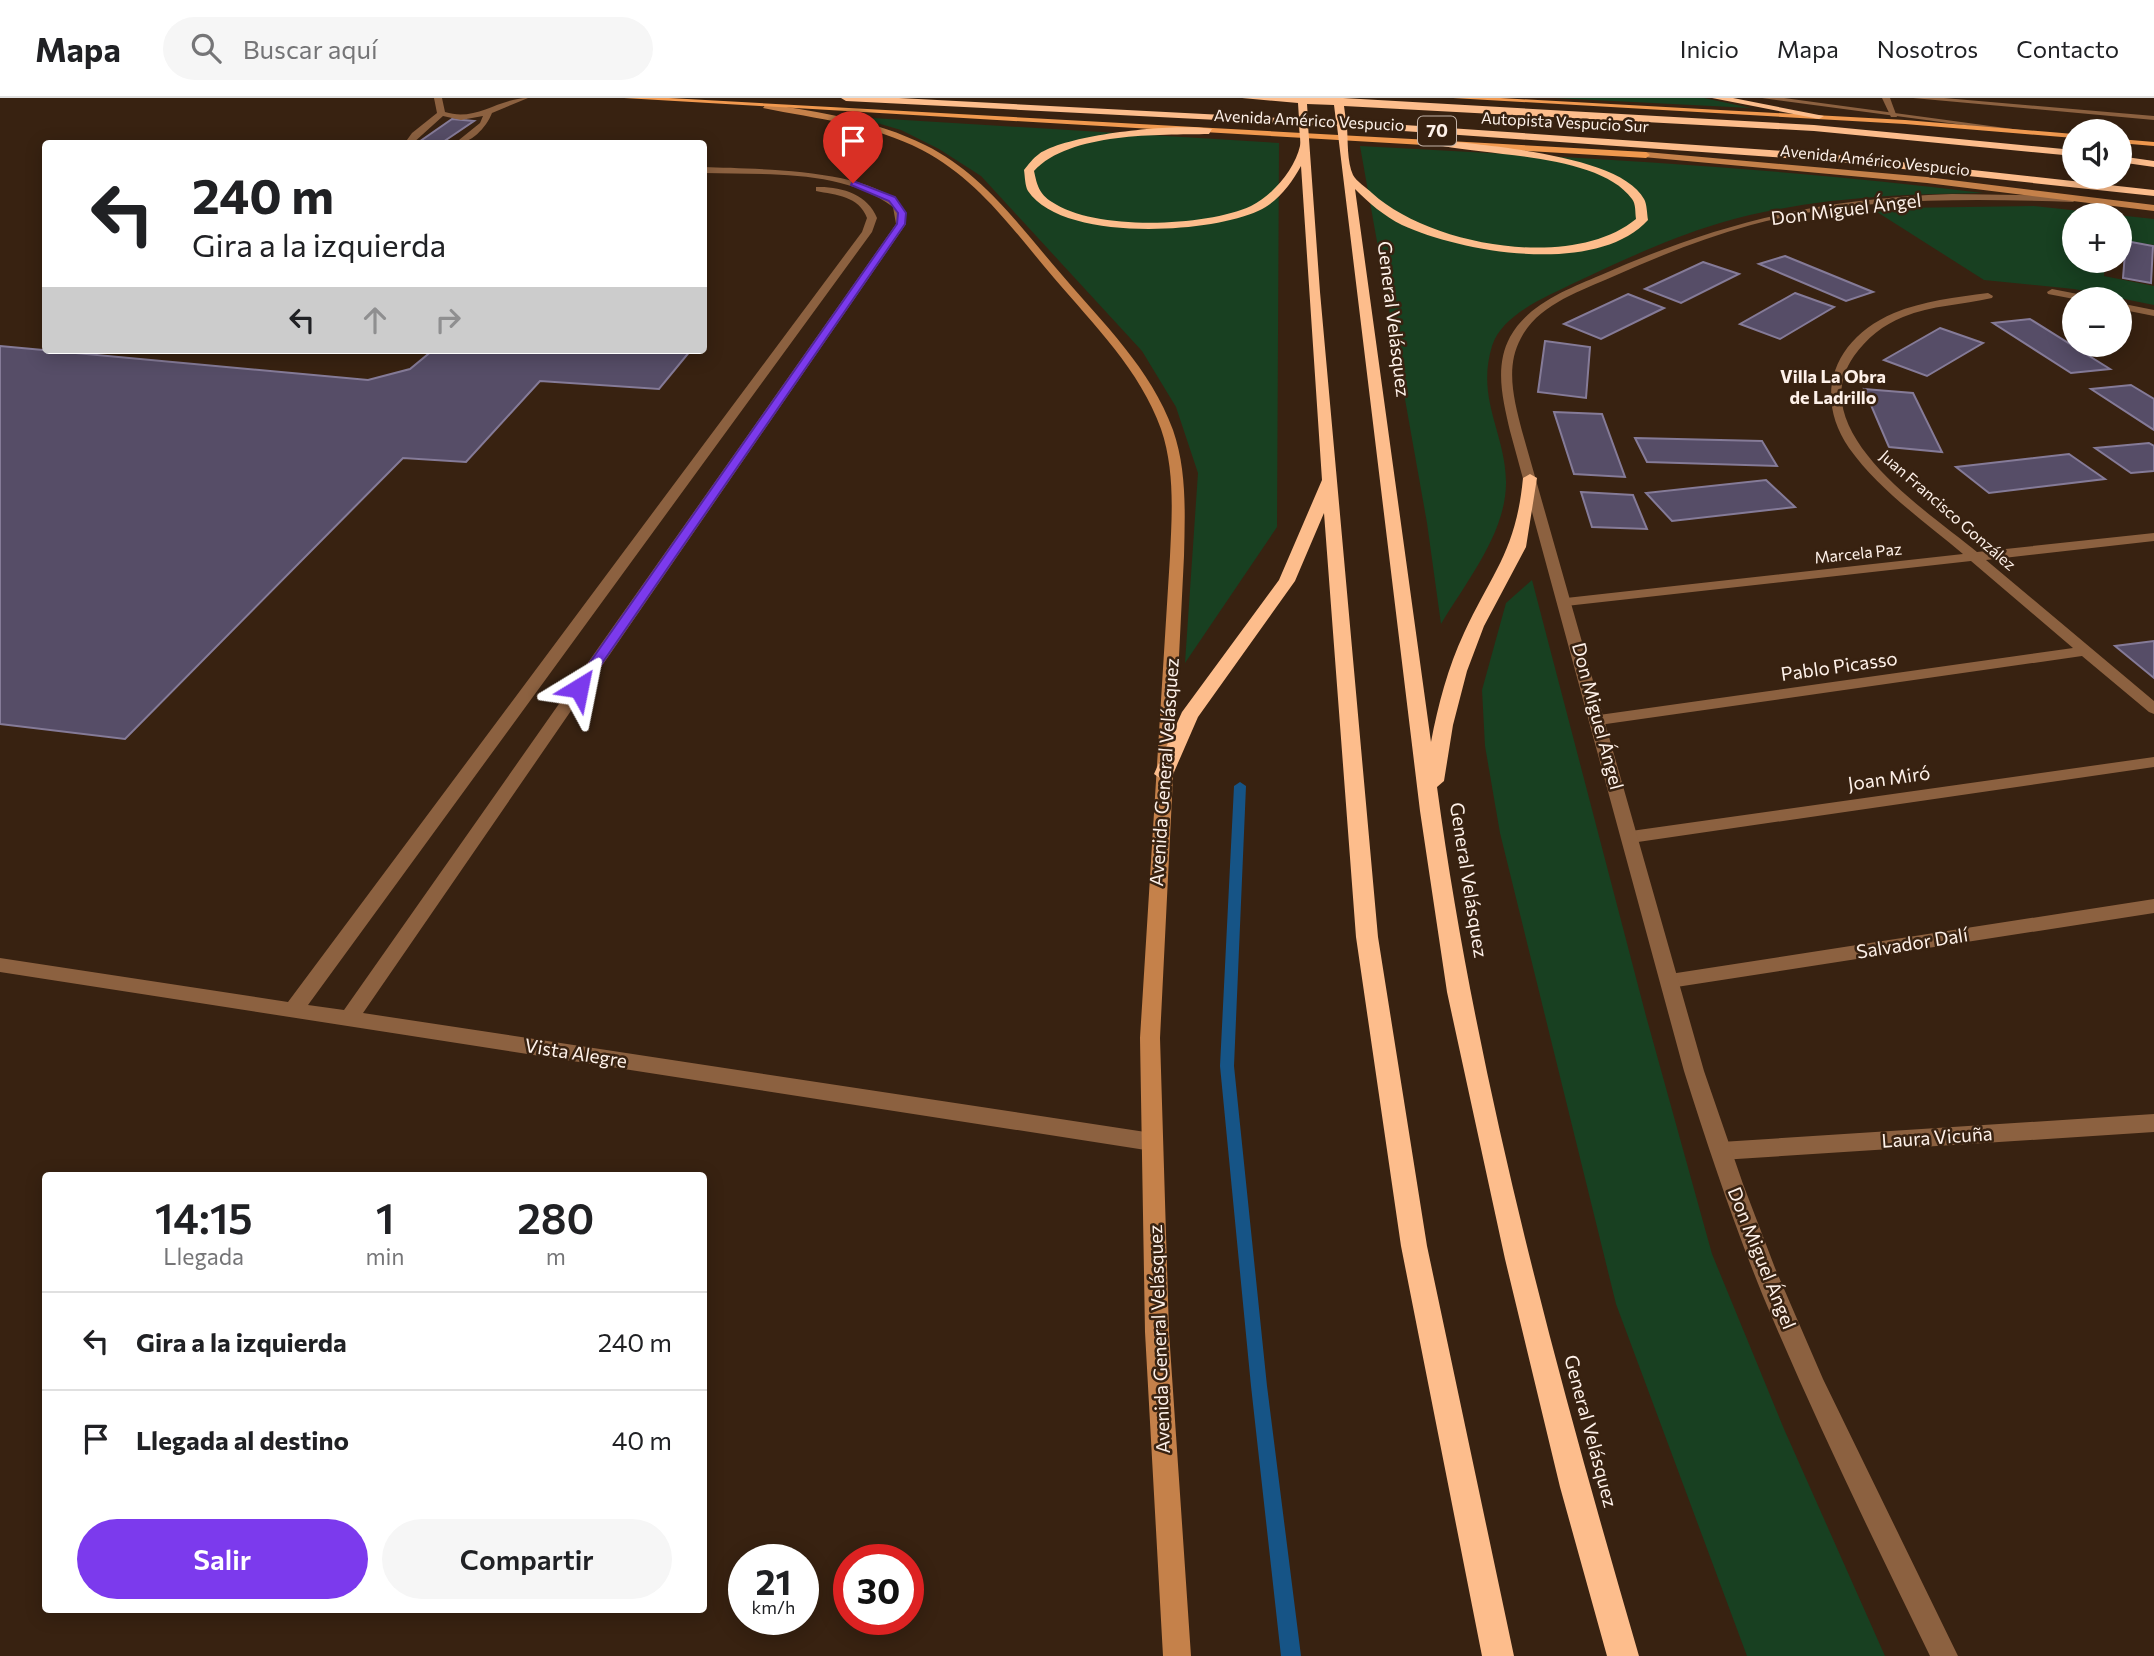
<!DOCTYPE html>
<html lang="es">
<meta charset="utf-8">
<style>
:root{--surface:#fff;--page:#f6f6f6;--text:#202124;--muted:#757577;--line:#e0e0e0;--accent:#7c3aed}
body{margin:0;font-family:Commissioner,sans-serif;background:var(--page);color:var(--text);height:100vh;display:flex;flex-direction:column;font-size:26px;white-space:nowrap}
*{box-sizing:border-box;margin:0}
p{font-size:23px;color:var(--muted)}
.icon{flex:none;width:38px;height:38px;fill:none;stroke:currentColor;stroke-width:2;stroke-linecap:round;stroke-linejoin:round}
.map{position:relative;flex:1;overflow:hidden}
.panel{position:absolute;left:42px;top:1074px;width:665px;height:441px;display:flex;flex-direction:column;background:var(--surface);border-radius:7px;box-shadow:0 4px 18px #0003}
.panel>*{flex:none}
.top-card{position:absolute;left:42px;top:42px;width:665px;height:214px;border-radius:7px;box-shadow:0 4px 18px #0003;background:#fff;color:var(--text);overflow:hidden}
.buttons{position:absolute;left:2062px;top:21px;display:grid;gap:14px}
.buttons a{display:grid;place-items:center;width:70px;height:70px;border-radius:50%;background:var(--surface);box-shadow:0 4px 18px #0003;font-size:35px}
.speed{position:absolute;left:728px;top:1446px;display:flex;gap:14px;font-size:35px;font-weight:700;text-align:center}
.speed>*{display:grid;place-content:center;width:91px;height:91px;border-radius:50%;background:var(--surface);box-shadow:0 4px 18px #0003;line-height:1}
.speed small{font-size:18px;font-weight:400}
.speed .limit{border:10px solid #d22;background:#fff;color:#111}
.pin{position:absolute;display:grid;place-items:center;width:60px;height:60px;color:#fff;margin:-72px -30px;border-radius:50% 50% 50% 0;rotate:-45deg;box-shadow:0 0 7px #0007}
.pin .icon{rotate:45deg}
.me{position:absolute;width:77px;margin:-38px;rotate:35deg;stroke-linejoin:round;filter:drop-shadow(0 0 5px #0008)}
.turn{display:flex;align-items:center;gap:24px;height:147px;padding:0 35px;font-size:32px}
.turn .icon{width:91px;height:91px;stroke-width:2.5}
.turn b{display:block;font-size:49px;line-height:60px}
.lanes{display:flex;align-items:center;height:66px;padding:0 35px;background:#0003;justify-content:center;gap:35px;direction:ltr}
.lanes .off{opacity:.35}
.eta{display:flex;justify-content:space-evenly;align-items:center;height:119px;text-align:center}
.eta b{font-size:42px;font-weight:600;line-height:49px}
.cta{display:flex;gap:14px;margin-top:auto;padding:14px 35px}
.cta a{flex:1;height:80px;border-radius:42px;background:var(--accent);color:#fff;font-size:28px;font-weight:600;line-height:80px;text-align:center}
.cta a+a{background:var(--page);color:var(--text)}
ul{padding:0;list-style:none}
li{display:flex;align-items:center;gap:21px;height:98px;padding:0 35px;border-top:2px solid var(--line)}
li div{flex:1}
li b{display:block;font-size:26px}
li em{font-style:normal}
header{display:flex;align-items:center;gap:42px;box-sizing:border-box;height:98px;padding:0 35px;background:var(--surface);border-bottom:2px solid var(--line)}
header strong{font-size:33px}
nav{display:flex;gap:38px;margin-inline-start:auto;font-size:24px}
.search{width:490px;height:63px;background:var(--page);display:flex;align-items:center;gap:18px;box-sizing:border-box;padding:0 24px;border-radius:38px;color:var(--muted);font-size:26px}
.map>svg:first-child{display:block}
.green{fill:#184021}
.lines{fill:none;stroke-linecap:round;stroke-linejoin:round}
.stream{fill:#165486;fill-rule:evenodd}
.building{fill:#564d67;stroke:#857b98;stroke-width:2}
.minor{fill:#8c6140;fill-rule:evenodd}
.tertiary{fill:#8c6140;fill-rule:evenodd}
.secondary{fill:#c5814a;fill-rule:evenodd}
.primary{fill:#f1994f;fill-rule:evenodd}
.motorway{fill:#fdbd8c;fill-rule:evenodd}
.route{fill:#7c3aed;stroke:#51269a;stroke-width:2}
.labels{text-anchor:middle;stroke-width:5;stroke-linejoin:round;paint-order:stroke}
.far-street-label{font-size:16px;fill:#fef1e9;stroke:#382211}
.shield{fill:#382211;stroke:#c3b3a8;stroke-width:2}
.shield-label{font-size:18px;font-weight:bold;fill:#fef1e9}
.far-neighbourhood-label{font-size:18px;font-weight:bold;fill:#fef1e9;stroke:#382211}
.street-label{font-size:19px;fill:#fef1e9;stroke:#382211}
</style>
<header>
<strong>Mapa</strong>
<div class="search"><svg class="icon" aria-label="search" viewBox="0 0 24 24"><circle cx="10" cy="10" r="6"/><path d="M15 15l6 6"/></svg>Buscar aquí</div>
<nav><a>Inicio</a><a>Mapa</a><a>Nosotros</a><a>Contacto</a></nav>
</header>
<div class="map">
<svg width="2154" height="1558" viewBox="0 0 2154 1558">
<rect width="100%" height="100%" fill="#382211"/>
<!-- green -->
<g class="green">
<polygon points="1554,0 1704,0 1751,10"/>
<polygon points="856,19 1279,45 1277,429 1185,565 1198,375 1176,309 1142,253 981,78 939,51 901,32"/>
<path d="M1360,48C1568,59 1776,69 1983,95C1895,96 1806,100 1720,125C1670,140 1621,163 1574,185C1546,199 1502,216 1492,248C1476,301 1505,334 1506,383C1507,434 1466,484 1441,526L1427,425Z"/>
<polygon points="2034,108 2154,121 2154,147 2119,142 2119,117 2074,117 2074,163 2105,166 2104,178 2154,188 2154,207 2074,191 1984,182 1877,114 1898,110"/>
<polygon points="1532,482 1646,918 1712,1156 1784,1331 1885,1558 1747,1558 1616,1206 1500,735 1485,648 1482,592 1506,505"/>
</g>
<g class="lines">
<!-- stream -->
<polygon class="stream" points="1240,684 1246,688 1234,968 1267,1288 1301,1558 1281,1558 1251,1288 1220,968 1234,688"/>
</g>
<!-- building -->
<g class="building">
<polygon points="452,21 474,23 440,46 416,46"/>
<polygon points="2126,143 2153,148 2151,185 2123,180"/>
<polygon points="1785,158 1873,194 1846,203 1759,166"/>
<polygon points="1703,164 1739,176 1681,205 1645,191"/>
<polygon points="1795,195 1834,209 1780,241 1740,226"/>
<polygon points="1628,196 1664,210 1601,241 1564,226"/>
<polygon points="2030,221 2110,271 2071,275 1993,225"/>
<polygon points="1940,230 1983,245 1927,278 1884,262"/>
<polygon points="1545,243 1590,249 1586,300 1538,294"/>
<polygon points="0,248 368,282 410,271 433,252 691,252 659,291 540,283 466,364 403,360 125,641 0,626"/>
<polygon points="2131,287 2154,301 2154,332 2091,291"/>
<polygon points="1864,291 1913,295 1942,354 1889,349"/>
<polygon points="1554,314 1602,316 1625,379 1574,376"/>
<polygon points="1635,340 1762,343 1777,368 1647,364"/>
<polygon points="2149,345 2154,348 2154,373 2131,375 2095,350"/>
<polygon points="2069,356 2105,381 1989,395 1956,369"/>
<polygon points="1766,382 1795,409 1672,423 1646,395"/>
<polygon points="1581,394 1633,397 1647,431 1592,429"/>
<polygon points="2154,543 2154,580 2115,548"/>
</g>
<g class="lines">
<!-- minor -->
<g class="minor">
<path d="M434,0H442L445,14C476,24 498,0 528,0L492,15C486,30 471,46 454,46L480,25L483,18L461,22L443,18L412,46H404L412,35L437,15Z"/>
<polygon points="1882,0 1890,0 1897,19 1891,19"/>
<polygon points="1913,0 1944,0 2154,18 2154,22"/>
<path d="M704,69C751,71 867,70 899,106C904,110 904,120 906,126L363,915L1152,1035L1159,1038L1162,1044L1159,1050L1152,1053L0,874V860L288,904L862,134L867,120C859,98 836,97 816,93V89C840,88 868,96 877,120L872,134L308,907L344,912L896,126L893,109C843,71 765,77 704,75Z"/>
<polygon points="2052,191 2088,198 2093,201 2074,201 2048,196 2047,194"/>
<path d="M1988,195L1993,198L1992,200C1962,207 1932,207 1903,219C1883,227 1867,240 1854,258C1801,333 1929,414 1977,454L2154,435V443L1986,462L2154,603V616L2149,614L2082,558L1599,627L1594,626L1591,622L1594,618L1599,617L2073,550L1971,463L1566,508L1559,504L1566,500L1963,456C1924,423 1879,392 1849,350C1812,296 1835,240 1894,215C1923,203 1956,199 1988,195Z"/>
<polygon points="2119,205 2154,212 2154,218 2119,211"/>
<polygon points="2154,659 2154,669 1631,745 1623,739 1631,733"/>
<polygon points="2154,801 2154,815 1670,890 1663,888 1661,883 1663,878 1670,876"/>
<polygon points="2154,1016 2154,1034 1721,1062 1714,1059 1711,1053 1714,1047 1721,1044"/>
</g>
<!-- tertiary -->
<g class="tertiary">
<polygon points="1762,0 1784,0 2020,32 2016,34"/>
<path d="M1952,96L2073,98L2077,101L2073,104C1965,100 1856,99 1751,127C1703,140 1657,159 1612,179C1580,193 1538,207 1521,240C1505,269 1514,302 1522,333L1704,973L1743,1086L1775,1170L1823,1281L1958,1558H1930C1872,1439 1814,1320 1763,1198C1733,1124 1708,1049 1684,973L1510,333C1503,302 1494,269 1510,239C1528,206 1568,191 1601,177C1723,123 1819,101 1952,96Z"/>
</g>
<!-- secondary -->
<g class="secondary">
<path d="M766,6C820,14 875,22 925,47C984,76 1020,129 1062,177C1103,225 1151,271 1173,332C1187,372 1185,416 1184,458L1160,940L1169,1234L1191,1558H1163L1145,1234L1140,940L1170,458C1172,416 1175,372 1161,331C1140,272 1094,227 1054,180C1013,132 979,82 922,52C872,26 817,21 763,10Z"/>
<polygon points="1646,54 1927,79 2154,107 2154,113 1927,85 1643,59"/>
</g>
<!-- primary -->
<g class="primary">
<polygon points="624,0 669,0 1646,54 1650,57 1646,60"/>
<polygon points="1453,0 1500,0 1905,22 2074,36 2074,40 1905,26"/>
<polygon points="2119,41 2154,44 2154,48 2119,45"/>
</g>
<!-- motorway -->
<g class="motorway">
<path d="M841,0H899L1299,21L1298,5L1242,0H1343L1814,27L2074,52V58L1814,33L1344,8L1346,23L1828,56L2154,92V98L1828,63L1347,29C1348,43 1347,64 1353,77C1356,83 1367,90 1372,95C1430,148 1573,173 1636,121C1635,114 1636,106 1632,101C1600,57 1493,58 1443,48L1447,43C1491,48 1622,58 1644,101C1647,106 1647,116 1648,122C1597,178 1463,155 1402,127C1384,118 1369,105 1355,91L1431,644C1438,607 1448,569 1464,535C1493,473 1516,453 1523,380L1530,376L1537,380L1526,449L1484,528L1467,573L1453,627L1444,683L1437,689C1477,984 1556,1273 1639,1558H1607L1560,1389L1505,1161L1447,894L1420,713L1337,28L1308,27L1320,194L1378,839L1427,1148L1514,1558H1482L1401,1148L1356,839L1324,415L1295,483L1198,619L1171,681L1164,683L1154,676L1182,614L1279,482L1322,382L1301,68C1291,86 1277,105 1258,113C1208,136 1062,144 1028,93C1025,88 1025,79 1024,72C1028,67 1033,60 1039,56C1068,36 1177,25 1212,31L1209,36C1159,37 1070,34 1034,73C1037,87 1039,96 1052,104C1094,133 1205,129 1251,108C1272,98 1295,71 1300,48C1301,42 1299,33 1299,26L846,3ZM1307,6L1334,7L1336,23L1308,21Z"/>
<polygon points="1712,0 1733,0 1824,18 1819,21"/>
<polygon points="2119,58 2154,63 2154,69 2119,64"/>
</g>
</g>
<!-- route -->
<polygon class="route" points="853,83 895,99 906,115 905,126 583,593 574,593 574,587 897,126 898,115 889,103 851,87"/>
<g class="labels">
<!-- far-street labels -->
<g class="far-street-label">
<text transform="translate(1309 22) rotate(3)" y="6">Avenida Américo Vespucio</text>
<text transform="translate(1565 24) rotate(3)" y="6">Autopista Vespucio Sur</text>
<text transform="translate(1875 62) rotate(6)" y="6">Avenida Américo Vespucio</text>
<text transform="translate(1948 412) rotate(41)" y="6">Juan Francisco González</text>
<text transform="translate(1858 455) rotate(-6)" y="6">Marcela Paz</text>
</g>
<!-- shield labels -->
<rect class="shield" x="1418" y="18.5" width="38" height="29" rx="5"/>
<g class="shield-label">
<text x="1437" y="39">70</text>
</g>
<!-- far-neighbourhood labels -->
<g class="far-neighbourhood-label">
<text x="1833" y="285">Villa La Obra<tspan x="1833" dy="21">de Ladrillo</tspan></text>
</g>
<!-- street labels -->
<g class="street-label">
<text transform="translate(1846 111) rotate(-7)" y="7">Don Miguel Ángel</text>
<text transform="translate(1394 221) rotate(83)" y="7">General Velásquez</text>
<text transform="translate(1839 568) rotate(-8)" y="7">Pablo Picasso</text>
<text transform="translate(1598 618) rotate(75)" y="7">Don Miguel Ángel</text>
<text transform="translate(1164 674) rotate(-86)" y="7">Avenida General Velásquez</text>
<text transform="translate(1889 680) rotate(-8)" y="7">Joan Miró</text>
<text transform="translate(1469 782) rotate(81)" y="7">General Velásquez</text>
<text transform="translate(1912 845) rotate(-9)" y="7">Salvador Dalí</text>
<text transform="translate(576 955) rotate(9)" y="7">Vista Alegre</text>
<text transform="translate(1937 1039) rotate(-4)" y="7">Laura Vicuña</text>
<text transform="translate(1762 1160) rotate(68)" y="7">Don Miguel Ángel</text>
<text transform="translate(1159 1241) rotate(-92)" y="7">Avenida General Velásquez</text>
<text transform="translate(1591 1333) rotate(75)" y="7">General Velásquez</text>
</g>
</g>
</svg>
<div class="buttons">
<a><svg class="icon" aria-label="sound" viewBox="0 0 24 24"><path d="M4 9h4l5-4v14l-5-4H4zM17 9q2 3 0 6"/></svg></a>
<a>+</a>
<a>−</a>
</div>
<div class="speed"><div>21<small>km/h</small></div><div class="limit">30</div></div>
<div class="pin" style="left:853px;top:85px;background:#d93025"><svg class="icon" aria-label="arrive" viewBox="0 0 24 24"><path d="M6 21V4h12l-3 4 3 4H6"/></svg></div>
<svg class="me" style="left:579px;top:590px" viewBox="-20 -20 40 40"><path d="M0-17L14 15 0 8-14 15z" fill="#7c3aed" stroke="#fff" stroke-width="4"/></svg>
<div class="top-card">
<div class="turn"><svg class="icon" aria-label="left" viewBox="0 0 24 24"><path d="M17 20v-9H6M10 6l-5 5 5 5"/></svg><div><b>240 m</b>Gira a la izquierda</div></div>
<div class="lanes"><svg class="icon" aria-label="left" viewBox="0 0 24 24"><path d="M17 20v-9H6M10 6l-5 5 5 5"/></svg><svg class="icon off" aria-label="ahead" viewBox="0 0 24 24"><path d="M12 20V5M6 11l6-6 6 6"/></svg><svg class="icon off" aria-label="right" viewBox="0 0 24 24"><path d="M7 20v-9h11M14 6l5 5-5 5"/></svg></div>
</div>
<section class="panel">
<div class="eta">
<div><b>14:15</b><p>Llegada</p></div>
<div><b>1</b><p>min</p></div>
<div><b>280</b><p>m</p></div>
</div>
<ul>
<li><svg class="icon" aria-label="left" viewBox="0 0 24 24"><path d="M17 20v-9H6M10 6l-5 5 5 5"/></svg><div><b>Gira a la izquierda</b></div><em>240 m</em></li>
<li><svg class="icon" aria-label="arrive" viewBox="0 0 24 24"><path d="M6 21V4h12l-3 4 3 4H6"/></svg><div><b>Llegada al destino</b></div><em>40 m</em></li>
</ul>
<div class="cta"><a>Salir</a><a>Compartir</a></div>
</section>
</div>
